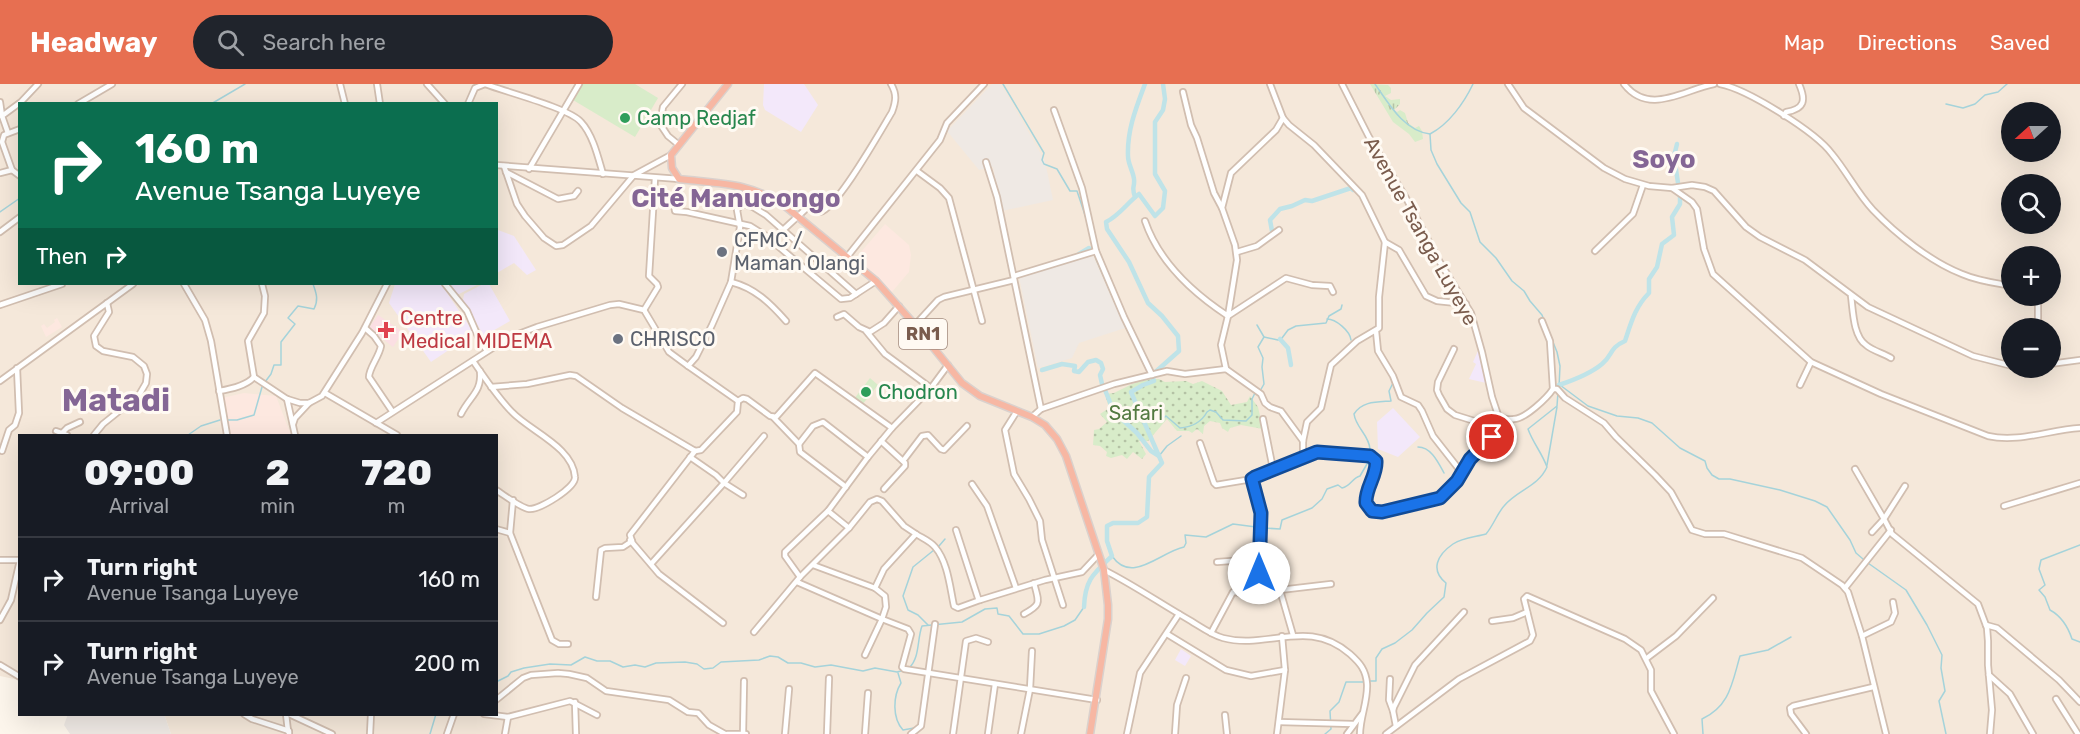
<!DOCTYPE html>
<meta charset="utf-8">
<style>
:root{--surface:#171b24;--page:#20242c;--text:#f1f3f6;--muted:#9ea1a6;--line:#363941;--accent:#e76f51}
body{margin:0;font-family:Rubik,sans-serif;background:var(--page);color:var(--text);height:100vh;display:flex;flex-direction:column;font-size:22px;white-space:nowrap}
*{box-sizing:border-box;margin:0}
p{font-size:20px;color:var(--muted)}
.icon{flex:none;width:33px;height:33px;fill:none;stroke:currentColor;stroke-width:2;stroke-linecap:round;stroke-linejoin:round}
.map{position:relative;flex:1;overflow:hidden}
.details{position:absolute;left:18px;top:350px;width:480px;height:282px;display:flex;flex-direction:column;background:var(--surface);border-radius:0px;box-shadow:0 6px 24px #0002}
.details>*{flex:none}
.guide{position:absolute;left:18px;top:18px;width:480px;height:183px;border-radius:0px;box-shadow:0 6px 24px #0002;background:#0b6e4f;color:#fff;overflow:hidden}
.needle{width:39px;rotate:249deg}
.fabs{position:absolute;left:2001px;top:18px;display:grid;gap:12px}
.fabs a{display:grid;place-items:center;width:60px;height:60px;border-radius:50%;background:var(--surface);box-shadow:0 6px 24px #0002;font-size:30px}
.pin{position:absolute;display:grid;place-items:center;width:51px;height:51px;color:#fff;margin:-26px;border:3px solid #fff;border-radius:50%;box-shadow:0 2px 6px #0007}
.me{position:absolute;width:66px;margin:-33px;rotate:0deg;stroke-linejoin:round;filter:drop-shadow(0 0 4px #0008)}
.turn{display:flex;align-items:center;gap:21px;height:126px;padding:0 18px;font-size:27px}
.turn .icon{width:78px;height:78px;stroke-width:2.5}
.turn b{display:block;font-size:42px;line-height:51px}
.then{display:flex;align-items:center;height:57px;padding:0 18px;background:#0003;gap:12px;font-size:22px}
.eta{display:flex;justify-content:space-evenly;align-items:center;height:102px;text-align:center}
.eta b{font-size:36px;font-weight:800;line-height:42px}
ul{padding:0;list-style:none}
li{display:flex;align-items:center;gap:18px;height:84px;padding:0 18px;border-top:2px solid var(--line)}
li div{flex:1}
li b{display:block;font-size:22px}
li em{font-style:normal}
header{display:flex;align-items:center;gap:36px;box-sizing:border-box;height:84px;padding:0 30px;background:var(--accent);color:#fff}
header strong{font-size:28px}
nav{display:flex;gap:33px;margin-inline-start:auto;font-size:21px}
.search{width:420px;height:54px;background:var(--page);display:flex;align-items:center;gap:15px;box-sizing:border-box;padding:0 21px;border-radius:33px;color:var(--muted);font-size:22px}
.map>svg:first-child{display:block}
.residential{fill:#f5e8da;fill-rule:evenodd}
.commercial{fill:#fde8e0}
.industrial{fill:#efe9e4}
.education{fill:#f3e8fa}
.medical{fill:#fbdfe3}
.grass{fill:url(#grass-tufts)}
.park{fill:url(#park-dots)}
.pitch{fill:#d8ecc9}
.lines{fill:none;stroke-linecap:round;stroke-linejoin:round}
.stream{stroke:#a5d3da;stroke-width:1.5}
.canal{stroke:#bfe3e8;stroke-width:4.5}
.minor-casing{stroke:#d1beb0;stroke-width:8}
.highway-casing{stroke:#dad1cd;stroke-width:9}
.minor{stroke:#fff;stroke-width:4.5}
.highway{stroke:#f7b7a3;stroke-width:6}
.route-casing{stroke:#114b97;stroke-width:15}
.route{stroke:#1a73e8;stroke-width:10}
.leisure-dot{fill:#2e9e5b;stroke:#fffaf3;stroke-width:2}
.worship-dot{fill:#6b7280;stroke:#fffaf3;stroke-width:2}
.health-dot{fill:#e0444e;stroke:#fffaf3;stroke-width:2}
.labels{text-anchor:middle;stroke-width:6;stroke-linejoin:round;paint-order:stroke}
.shield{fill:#fffaf3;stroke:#a28b7f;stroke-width:1.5}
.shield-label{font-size:18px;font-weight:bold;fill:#7a5c4d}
.leisure-label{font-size:20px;fill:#27864d;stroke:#fffaf3;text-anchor:start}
.street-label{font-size:20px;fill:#7a5c4d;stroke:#fffaf3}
.worship-label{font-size:20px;fill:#5b616d;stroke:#fffaf3;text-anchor:start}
.health-label{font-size:20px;fill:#be3a42;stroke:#fffaf3;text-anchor:start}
.park-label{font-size:20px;fill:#537a41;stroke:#fffaf3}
.district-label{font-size:26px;font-weight:bold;fill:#846695;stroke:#fffaf3}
.town-label{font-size:32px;font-weight:bold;fill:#846695;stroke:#fffaf3}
</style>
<header>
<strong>Headway</strong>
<div class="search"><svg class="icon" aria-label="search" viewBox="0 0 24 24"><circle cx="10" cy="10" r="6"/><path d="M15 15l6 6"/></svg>Search here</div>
<nav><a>Map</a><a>Directions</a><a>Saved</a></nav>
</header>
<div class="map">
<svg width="2080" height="650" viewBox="0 0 2080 650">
<defs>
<pattern id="grass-tufts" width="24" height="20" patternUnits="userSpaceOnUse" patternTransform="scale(1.5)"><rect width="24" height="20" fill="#d8ecc9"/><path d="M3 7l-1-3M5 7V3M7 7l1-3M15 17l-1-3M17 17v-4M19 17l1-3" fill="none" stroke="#b4c2a5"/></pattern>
<pattern id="park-dots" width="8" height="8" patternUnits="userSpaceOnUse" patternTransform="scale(1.5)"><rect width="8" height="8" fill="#d8ecc9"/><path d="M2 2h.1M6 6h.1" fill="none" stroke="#b4c2a5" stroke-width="1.8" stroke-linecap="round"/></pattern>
</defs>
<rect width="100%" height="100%" fill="#fdf6ec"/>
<!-- residential -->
<path class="residential" d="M0,0H2080V650H171L164,630H496V351H20L19,596L0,592ZM20,20H496V200H20ZM2012,28H2050V68H2012ZM2012,100H2050V140H2012ZM2012,172H2050V212H2012ZM2012,244H2050V284H2012Z"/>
<!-- commercial -->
<g class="commercial">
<polygon points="885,140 909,161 911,171 909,188 892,208 854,176"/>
<polygon points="57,234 62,243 46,253 41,242 44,240 47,244 55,238 54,236"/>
<polygon points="244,309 276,312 291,351 230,351 222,314"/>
</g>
<!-- industrial -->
<g class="industrial">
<polygon points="992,0 1001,0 1045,77 1053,116 1002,127 993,83 979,86 947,47"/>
<polygon points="1093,172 1125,244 1079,259 1072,274 1038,284 1019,193"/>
<polygon points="68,630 164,630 171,650 70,650 64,641"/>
</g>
<!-- education -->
<g class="education">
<polygon points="764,0 804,0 818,21 801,48 765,26 763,21"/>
<polygon points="498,146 514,152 536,186 527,191 514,179 497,189 496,147"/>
<polygon points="395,200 441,200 474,249 431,278 389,219"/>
<polygon points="447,200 479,200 457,211"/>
<polygon points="483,200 489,200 510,237 484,252 463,216 464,210"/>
<polygon points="1478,267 1482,268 1484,279 1481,281 1486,299 1469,295 1476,280 1473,278"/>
<polygon points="1393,324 1420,353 1398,373 1378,365 1377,338"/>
<polygon points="1181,565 1191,572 1185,582 1175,576"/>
</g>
<!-- medical -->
<polygon class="medical" points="378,231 403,248 393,263 369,244"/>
<!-- grass -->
<polygon class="grass" points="1370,0 1388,1 1391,4 1391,9 1385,12 1391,16 1400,15 1400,20 1394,26 1397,28 1400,26 1405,29 1408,39 1415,44 1419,42 1422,47 1423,55 1415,58 1409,50 1393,38"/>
<!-- park -->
<polygon class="park" points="1149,295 1159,295 1165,298 1186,297 1193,300 1202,297 1222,307 1231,321 1247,318 1250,312 1258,323 1263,345 1241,341 1230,344 1228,348 1222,344 1220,339 1210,337 1204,342 1203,350 1197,345 1192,349 1189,347 1177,347 1167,335 1148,357 1139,357 1146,370 1142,375 1133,368 1127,375 1122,371 1111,374 1106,372 1107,368 1100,362 1093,361 1094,346 1099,345 1107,338 1100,330 1109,324 1105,310 1114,309 1132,300"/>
<!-- pitch -->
<g class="pitch">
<polygon points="583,0 635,0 658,14 635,53 573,16"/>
<polygon points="870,294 878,301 862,321 854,315"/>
</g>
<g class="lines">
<!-- stream -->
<g class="stream">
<polyline points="1003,0 1044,69 1042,76 1044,80 1057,85 1070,107 1077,107 1088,140"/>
<path d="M1375,0C1389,20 1404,47 1430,50L1431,66L1437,80L1461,119L1470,128L1480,158L1496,174L1512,197L1524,207L1530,217L1542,231L1557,268L1560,282L1559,303"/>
<polyline points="211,20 245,0"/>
<polyline points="1946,20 1963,24 1975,20 1985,11 1998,8 2007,0"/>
<path d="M1430,50C1449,40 1464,19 1473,0"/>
<polyline points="0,128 20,114"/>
<polyline points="1090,150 1096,175 1121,232"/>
<path d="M1327,235C1336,235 1350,247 1351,256"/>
<polyline points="1257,241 1264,253 1258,263 1263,274 1262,283 1264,300 1260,307"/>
<polyline points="1127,245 1147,286"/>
<polyline points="1264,253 1278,256 1282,254 1288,246 1296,242 1326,239 1329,232 1341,225 1342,221"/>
<path d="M265,298L271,290L274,281H281V258L295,240L288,234L298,222L314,225C319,215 316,209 313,200"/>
<polyline points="1560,301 1588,322 1617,332 1638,334 1652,339 1680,364 1705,377 1707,384 1712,391 1719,395 1730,395 1780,406 1815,417 1827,423 1850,456 1856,469 1863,475"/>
<path d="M1142,330C1151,333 1158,340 1166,332L1180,344C1192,343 1201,339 1207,328L1210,326L1216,328L1223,336L1246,337L1252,331V315L1255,309"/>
<polyline points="228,336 237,336 254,331 262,303"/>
<polyline points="174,351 187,351"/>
<polyline points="188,351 201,342 220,336"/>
<path d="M1418,363C1431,363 1438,378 1444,389"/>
<path d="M1370,365C1369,351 1356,344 1354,330C1362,317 1377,318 1391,317L1389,307L1393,299"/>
<polyline points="1159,372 1167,362 1181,352"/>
<polyline points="1547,381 1557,323"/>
<path d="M1264,444L1280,445L1282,436L1312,424L1322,415L1327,405L1338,401L1342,404C1351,402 1352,394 1360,392L1367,380L1368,373"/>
<path d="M2080,461L2041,476L2039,485L2045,501L2039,506L2045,513L2050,526C2061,532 2068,543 2072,555L2080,558"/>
<polyline points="939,462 945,455"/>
<path d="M1112,472C1132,501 1160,468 1184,463L1186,459L1185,451L1206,453L1233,440L1256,443"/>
<polyline points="1868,479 1906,506 1927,541 1942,571 1941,584 1945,607 1939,617 1946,650"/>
<polyline points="928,541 918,531 908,526 903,512 913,483 934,466"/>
<path d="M909,584C920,574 917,555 922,542L962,538L985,525L997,524L998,530L1009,532L1023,550H1039L1064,542L1075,536L1084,523"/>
<path d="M898,589L901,599C893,612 892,634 903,646L914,644"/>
<path d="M1370,597H1376V574L1382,565L1395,559L1412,546L1427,529L1444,513L1446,499C1430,486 1437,471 1453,460C1462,454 1475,453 1486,450C1493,442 1497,430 1504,422C1517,406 1538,403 1547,383C1542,369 1533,359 1528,345L1557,322L1558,308"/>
<polyline points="496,598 508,592 511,588 524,584 550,580 571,581 585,573 597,577 610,577 623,583 635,581 645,583 656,579 685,578 697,580 704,585 713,584 721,578 759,576 770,572 778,573 788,579 801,579 815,583 831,581 863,587 875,584 897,588 905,586"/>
<polyline points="430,650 436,630"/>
<polyline points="1325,650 1331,645 1330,627 1339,618 1346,598 1363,598"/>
<path d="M1703,650L1702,635C1730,622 1732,599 1740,572L1768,566L1791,553"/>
</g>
<!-- canal -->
<g class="canal">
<polyline points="1677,60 1674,72 1678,99"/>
<path d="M1135,113C1131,102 1135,104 1134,95C1133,87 1128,80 1128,72C1127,46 1136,24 1145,0"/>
<polyline points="1272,147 1270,136 1280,125 1292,122 1305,116 1312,117 1351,104 1353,106"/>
<polyline points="1079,170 1089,164 1094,169"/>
<polyline points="1280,255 1288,264 1291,281"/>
<polyline points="1042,286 1062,280 1075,282 1074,287 1079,288 1088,278 1096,276 1101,279 1103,285 1100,291 1102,300"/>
<path d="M1559,301C1574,296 1590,290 1602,280C1613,271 1609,264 1625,257C1631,239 1635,223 1649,209V195L1657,183L1662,160L1674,151L1672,133L1680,120V112"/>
<polyline points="1105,306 1114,328 1137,349 1151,367 1159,372"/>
<path d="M1084,523C1085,496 1093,490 1112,472L1107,457V442L1113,439H1138L1147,433L1149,393L1162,379L1131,308L1143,301L1154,297L1152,291L1179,267L1178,252L1162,232L1148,219L1129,178L1107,145L1106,138C1120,131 1127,119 1139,110L1155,132L1163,124L1165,107L1155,90V38L1163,26L1165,15L1163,0"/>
</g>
<defs>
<g id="minor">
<polyline points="340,0 345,20"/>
<polyline points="377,0 380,20"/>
<polyline points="427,0 445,20"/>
<polyline points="1270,0 1283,34 1289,41 1314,61 1362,111 1385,158 1379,213 1379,244 1357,257 1331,281 1321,324 1307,338 1303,357 1303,372"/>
<path d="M1508,0L1524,24L1604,84L1625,95L1649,102L1672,104L1692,118L1697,125L1704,165L1713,190L1811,278L1881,310L1988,352C2018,359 2049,346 2080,344"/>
<path d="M1624,0C1649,32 1683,6 1714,0"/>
<path d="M1720,0C1747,5 1816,48 1832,70C1847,88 1857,109 1873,126C1896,150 1931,178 1962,190C1978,197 1995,199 2012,202"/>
<polyline points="1183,8 1191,41 1197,54 1214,109 1222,124"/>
<polyline points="0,18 2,32"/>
<polyline points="78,20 112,0"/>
<path d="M468,20L475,4L485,0C506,8 569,24 581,38C593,51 598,73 603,90"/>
<polyline points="1054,26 1082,104 1096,167 1124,233 1152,291"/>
<path d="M1784,32L1786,28C1805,25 1806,16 1799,0"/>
<polyline points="20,45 4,51 2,58 12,86 20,92"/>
<polyline points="8,49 2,32 21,18 38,0"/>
<polyline points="679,61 668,52 660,40 663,23 682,0"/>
<polyline points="986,78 997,113 1041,325"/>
<polyline points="496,81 679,95"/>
<polyline points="504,82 517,120 525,132 544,154 556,162 563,161 591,142 634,91 671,71"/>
<polyline points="529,85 579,0"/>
<polyline points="917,87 940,104 949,114 982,237"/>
<polyline points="506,88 558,115 574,112 578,107"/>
<polyline points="0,89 12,86"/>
<polyline points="1672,104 1692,101 1705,103 1714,107 1746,143 1760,153 1805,176 1868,223 1973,272 2012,282"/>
<polyline points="674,120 675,127 687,128 750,142 766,152 841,215 850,214 876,197"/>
<path d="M1145,137C1159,178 1193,209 1228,232L1237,176L1235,161L1222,124L1231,89L1276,46L1283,34"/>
<path d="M783,146L808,123L820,128C837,125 881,46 892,28C896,17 897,10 891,0"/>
<polyline points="0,148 20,133"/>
<polyline points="1385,158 1399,166 1426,212 1437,217 1466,220"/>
<polyline points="1595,167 1633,130 1643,101"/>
<polyline points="1237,168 1257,162 1279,146"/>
<polyline points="847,173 940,56 947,39 984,0"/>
<polyline points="1014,192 1096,167"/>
<path d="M731,198C755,204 770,219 786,237"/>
<polyline points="184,200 205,236 211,257 227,351"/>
<polyline points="262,200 265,212 264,229 248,257 254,293 287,315 300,319 309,319 322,312 362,249 387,200"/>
<polyline points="445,200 467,227 480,257 487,267"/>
<path d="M1851,212C1853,226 1853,252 1866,261C1873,267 1883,269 1891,274"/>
<polyline points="0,221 62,200"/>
<polyline points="644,226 658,203 657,200 649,192 655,94"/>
<polyline points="837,233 844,230 859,243 870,248 884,239 899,222"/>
<polyline points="1542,237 1550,257 1553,305"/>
<polyline points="915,241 938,216 944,213 1014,196"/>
<path d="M365,244L374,252L381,262C379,273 369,284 369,293L392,327"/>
<polyline points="2038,244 2038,212"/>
<polyline points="866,247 885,270 931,304"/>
<polyline points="1376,247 1378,267 1393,292 1401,313 1418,321 1422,327 1433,352 1462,389"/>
<polyline points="1454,265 1438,298 1437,306 1439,311 1447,325 1455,331 1497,344"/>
<path d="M473,277C485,294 497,313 512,328C530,347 573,363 575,393C576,404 539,426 529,425C521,424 504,411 496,406"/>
<polyline points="2050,280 2080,276"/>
<polyline points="1226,285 1221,261 1228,232 1286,194 1312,201 1330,202 1333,208"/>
<polyline points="0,297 133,200"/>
<polyline points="1800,301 1811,278"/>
<polyline points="491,303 527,300 570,291 576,292 622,324 695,367 701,366 737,328 738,317 688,282"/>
<path d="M219,307C231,305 246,302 254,293"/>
<polyline points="325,309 397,351"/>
<polyline points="287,315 295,351"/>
<polyline points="738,317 743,314 747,315 770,332 776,333 815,289 892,344"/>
<polyline points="1017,327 1005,346 1014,390 1029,415 1040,437 1042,456 1063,521"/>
<path d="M461,330C470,312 482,308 480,287"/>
<polyline points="773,333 799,360 800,368 846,403"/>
<polyline points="1032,333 1041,325 1114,300 1167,287 1185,290 1226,285 1261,310 1265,319 1270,323 1281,327 1303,357"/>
<path d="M1499,334C1504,334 1509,336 1514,335C1525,335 1547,314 1553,305H1557L1565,314L1604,339L1616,353L1655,391L1671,408L1692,446L1705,450H1724L1802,474L1842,501L1848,508L1862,552L1886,650"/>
<polyline points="1263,335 1273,385"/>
<polyline points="376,339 508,254 537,243 610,221 619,220 644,226 669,268 688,282 696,273 712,241 731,198 740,143 737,126 742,120 753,123 766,131 856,210"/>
<polyline points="293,340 295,334 309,319"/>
<polyline points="56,347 67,351"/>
<polyline points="62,349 67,344 80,338"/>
<polyline points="94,351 103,340 139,311 146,299 147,290 144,282 133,273 103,267 96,262 94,252 109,228 107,219"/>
<polyline points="881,357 905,379 905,382 884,405"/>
<path d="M1200,359L1214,399L1216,401L1252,395L1311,368H1330L1370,372L1376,377C1377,392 1365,404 1366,419L1373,427L1381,428L1439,414L1457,397L1470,375L1492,353L1499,334L1492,313L1482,268L1471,229L1438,175L1406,114L1369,53L1342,0"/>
<polyline points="799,360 813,342 823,338 868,373"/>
<polyline points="2,367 9,346 15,341 19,329 17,284"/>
<polyline points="695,367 630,451 632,457 630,456 659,490 723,539"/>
<polyline points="903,377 922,352 928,351 941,365 944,366 967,342"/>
<polyline points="1855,385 1884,435 1872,448"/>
<polyline points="1252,395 1261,429 1259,507"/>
<polyline points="972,400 987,422 1016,504"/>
<polyline points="1905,402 1884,435 1892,450 1978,520 1987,544 1988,557 1988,581 1992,626 1990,650"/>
<polyline points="743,411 724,399 764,352"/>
<polyline points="2004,422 2080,399"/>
<polyline points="828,427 849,444"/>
<polyline points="496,445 510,449 552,556 559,560 568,560"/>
<polyline points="956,446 978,514 980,516 1045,496 1082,488 1098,471"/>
<polyline points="510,449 513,416"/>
<path d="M916,450C922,454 930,457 935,463C948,478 950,504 954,522L958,524L980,516"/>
<polyline points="0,476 20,476"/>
<polyline points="1217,478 1258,475"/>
<polyline points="651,480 724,399 716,391 690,373"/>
<polyline points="813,481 875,504"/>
<path d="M1104,486C1134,501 1161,520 1191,537C1201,543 1212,551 1223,554C1268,566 1308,533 1350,570C1360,579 1366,586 1367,600C1368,617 1360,633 1360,650"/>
<polyline points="800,493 785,472 785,468 828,427 868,373 892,344 931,304 948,281"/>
<polyline points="797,498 882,535 908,545 911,550 902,583 904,585 1097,616"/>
<polyline points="1845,504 1891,446"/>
<polyline points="1280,506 1331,500"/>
<polyline points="596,513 601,466 605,464 623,463 632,457"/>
<path d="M1024,530C1042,520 1039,519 1034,499"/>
<polyline points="0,536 11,516 20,476"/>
<polyline points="1492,537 1513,534 1527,528"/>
<polyline points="1986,541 1997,544 2059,596 2080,618"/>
<polyline points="754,548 800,493 849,444 870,418 877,415 882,417 904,442 916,450 884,485 875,504 885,512 886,523 882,535 865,571"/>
<polyline points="1211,549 1233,508 1252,510 1259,507 1280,506 1293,551"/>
<polyline points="1167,550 1226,586 1251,592 1285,586"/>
<polyline points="1862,552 1891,538 1895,529 1893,518"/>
<polyline points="1647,574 1676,552 1713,514"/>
<polyline points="0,581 20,593"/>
<polyline points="1989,591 2010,610 2033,650"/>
<polyline points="1390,595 1389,616 1393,627"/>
<polyline points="2056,615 2078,650"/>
<polyline points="496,616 523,594 531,591 558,589 569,590 587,594 606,607 669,616 688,628 698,629 709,641 725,650"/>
<polyline points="575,618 576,650"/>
<polyline points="244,630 252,635 289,647 289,650"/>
<polyline points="286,630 288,647"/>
<polyline points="289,630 332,650"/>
<polyline points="484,630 508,633 570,617 597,631"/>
<polyline points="1225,631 1227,650"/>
<polyline points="1279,638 1353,640"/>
<polyline points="1396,642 1393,627 1394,623 1415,581 1464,528"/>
<polyline points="370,650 371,630"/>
<polyline points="447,650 454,630"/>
<polyline points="505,650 508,633"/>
<polyline points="727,650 746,650"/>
<polyline points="743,650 744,597"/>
<polyline points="785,650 789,605"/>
<polyline points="827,650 829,594"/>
<polyline points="865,650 868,609"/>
<polyline points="911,650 921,642 935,540"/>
<polyline points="953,650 966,557 976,554 988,558"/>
<polyline points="988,650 995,600"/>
<polyline points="1021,650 1030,605 1032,567"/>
<polyline points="1127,650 1140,589 1179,530"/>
<polyline points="1175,650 1177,621 1186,594"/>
<polyline points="1277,650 1285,586 1282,552"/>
<polyline points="1347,650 1362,630"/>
<polyline points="1386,650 1459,595 1530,557 1533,551 1524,515 1527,512 1625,555 1641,566 1651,586 1651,607 1674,650"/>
<polyline points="1806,650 1791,630 1790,624 1793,622 1873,603"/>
</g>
<path id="highway" d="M728,0L671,71L672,84L679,95C722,100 748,98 785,122L876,197L915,241L962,299L980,312L1032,333L1045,341L1057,355L1066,372L1104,486L1108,521V535L1090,650"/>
</defs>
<!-- minor casing -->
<use href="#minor" class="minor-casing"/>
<!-- highway casing -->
<use href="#highway" class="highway-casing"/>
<!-- minor -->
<use href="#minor" class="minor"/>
<!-- highway -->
<use href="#highway" class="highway"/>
</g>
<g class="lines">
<defs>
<path id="route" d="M1259,489L1261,429L1253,399L1252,395L1255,393L1317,368L1370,372L1376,377C1377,392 1365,404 1366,419L1372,427L1382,428L1440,414L1457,397L1470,375L1492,353"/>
</defs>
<!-- route casing -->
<use href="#route" class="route-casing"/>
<!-- route -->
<use href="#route" class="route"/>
</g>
<!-- markers -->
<g class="leisure-dot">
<circle cx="625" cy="34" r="6"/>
<circle cx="866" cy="308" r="6"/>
</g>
<g class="worship-dot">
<circle cx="722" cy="168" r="6"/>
<circle cx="618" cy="255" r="6"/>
</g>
<path class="health-dot" d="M383 237h6v6h6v6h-6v6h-6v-6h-6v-6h6z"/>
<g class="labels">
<!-- shield labels -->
<rect class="shield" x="899" y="235" width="48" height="30" rx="4.5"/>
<g class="shield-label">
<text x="923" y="256">RN1</text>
</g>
<!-- leisure labels -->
<g class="leisure-label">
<text x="637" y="41">Camp Redjaf</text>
<text x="878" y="315">Chodron</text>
</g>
<!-- street labels -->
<g class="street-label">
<text transform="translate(1421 147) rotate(61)" y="7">Avenue Tsanga Luyeye</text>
</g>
<!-- worship labels -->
<g class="worship-label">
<text x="734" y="163">CFMC /<tspan x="734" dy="23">Maman Olangi</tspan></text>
<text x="630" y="262">CHRISCO</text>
</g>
<!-- health labels -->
<g class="health-label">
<text x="400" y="241">Centre<tspan x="400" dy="23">Medical MIDEMA</tspan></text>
</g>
<!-- park labels -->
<g class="park-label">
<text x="1136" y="336">Safari</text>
</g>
<!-- district labels -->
<g class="district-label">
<text x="1664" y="84">Soyo</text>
<text x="736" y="123">Cité Manucongo</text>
</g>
<!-- town labels -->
<g class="town-label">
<text x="116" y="327">Matadi</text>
</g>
</g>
</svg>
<div class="fabs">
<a><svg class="needle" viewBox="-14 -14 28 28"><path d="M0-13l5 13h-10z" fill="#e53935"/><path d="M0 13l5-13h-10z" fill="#9ea1a6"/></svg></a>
<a><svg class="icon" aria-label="search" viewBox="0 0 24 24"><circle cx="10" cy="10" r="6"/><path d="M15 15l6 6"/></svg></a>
<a>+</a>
<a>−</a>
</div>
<div class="pin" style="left:1492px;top:353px;background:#d93025"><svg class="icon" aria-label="arrive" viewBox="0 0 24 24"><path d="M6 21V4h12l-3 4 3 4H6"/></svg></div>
<svg class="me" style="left:1259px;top:489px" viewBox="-20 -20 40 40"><circle r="19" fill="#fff"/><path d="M0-13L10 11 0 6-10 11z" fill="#1a73e8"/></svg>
<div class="guide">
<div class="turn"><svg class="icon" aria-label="right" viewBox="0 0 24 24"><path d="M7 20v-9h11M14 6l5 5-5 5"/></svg><div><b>160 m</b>Avenue Tsanga Luyeye</div></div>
<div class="then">Then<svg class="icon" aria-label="right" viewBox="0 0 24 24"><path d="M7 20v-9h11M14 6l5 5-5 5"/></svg></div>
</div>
<section class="details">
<div class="eta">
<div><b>09:00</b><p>Arrival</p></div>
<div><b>2</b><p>min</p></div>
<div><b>720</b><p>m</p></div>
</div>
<ul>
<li><svg class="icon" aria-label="right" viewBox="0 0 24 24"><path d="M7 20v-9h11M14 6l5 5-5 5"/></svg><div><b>Turn right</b><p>Avenue Tsanga Luyeye</p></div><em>160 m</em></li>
<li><svg class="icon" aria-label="right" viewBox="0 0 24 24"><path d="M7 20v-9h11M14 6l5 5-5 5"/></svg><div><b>Turn right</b><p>Avenue Tsanga Luyeye</p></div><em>200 m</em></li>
</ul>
</section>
</div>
